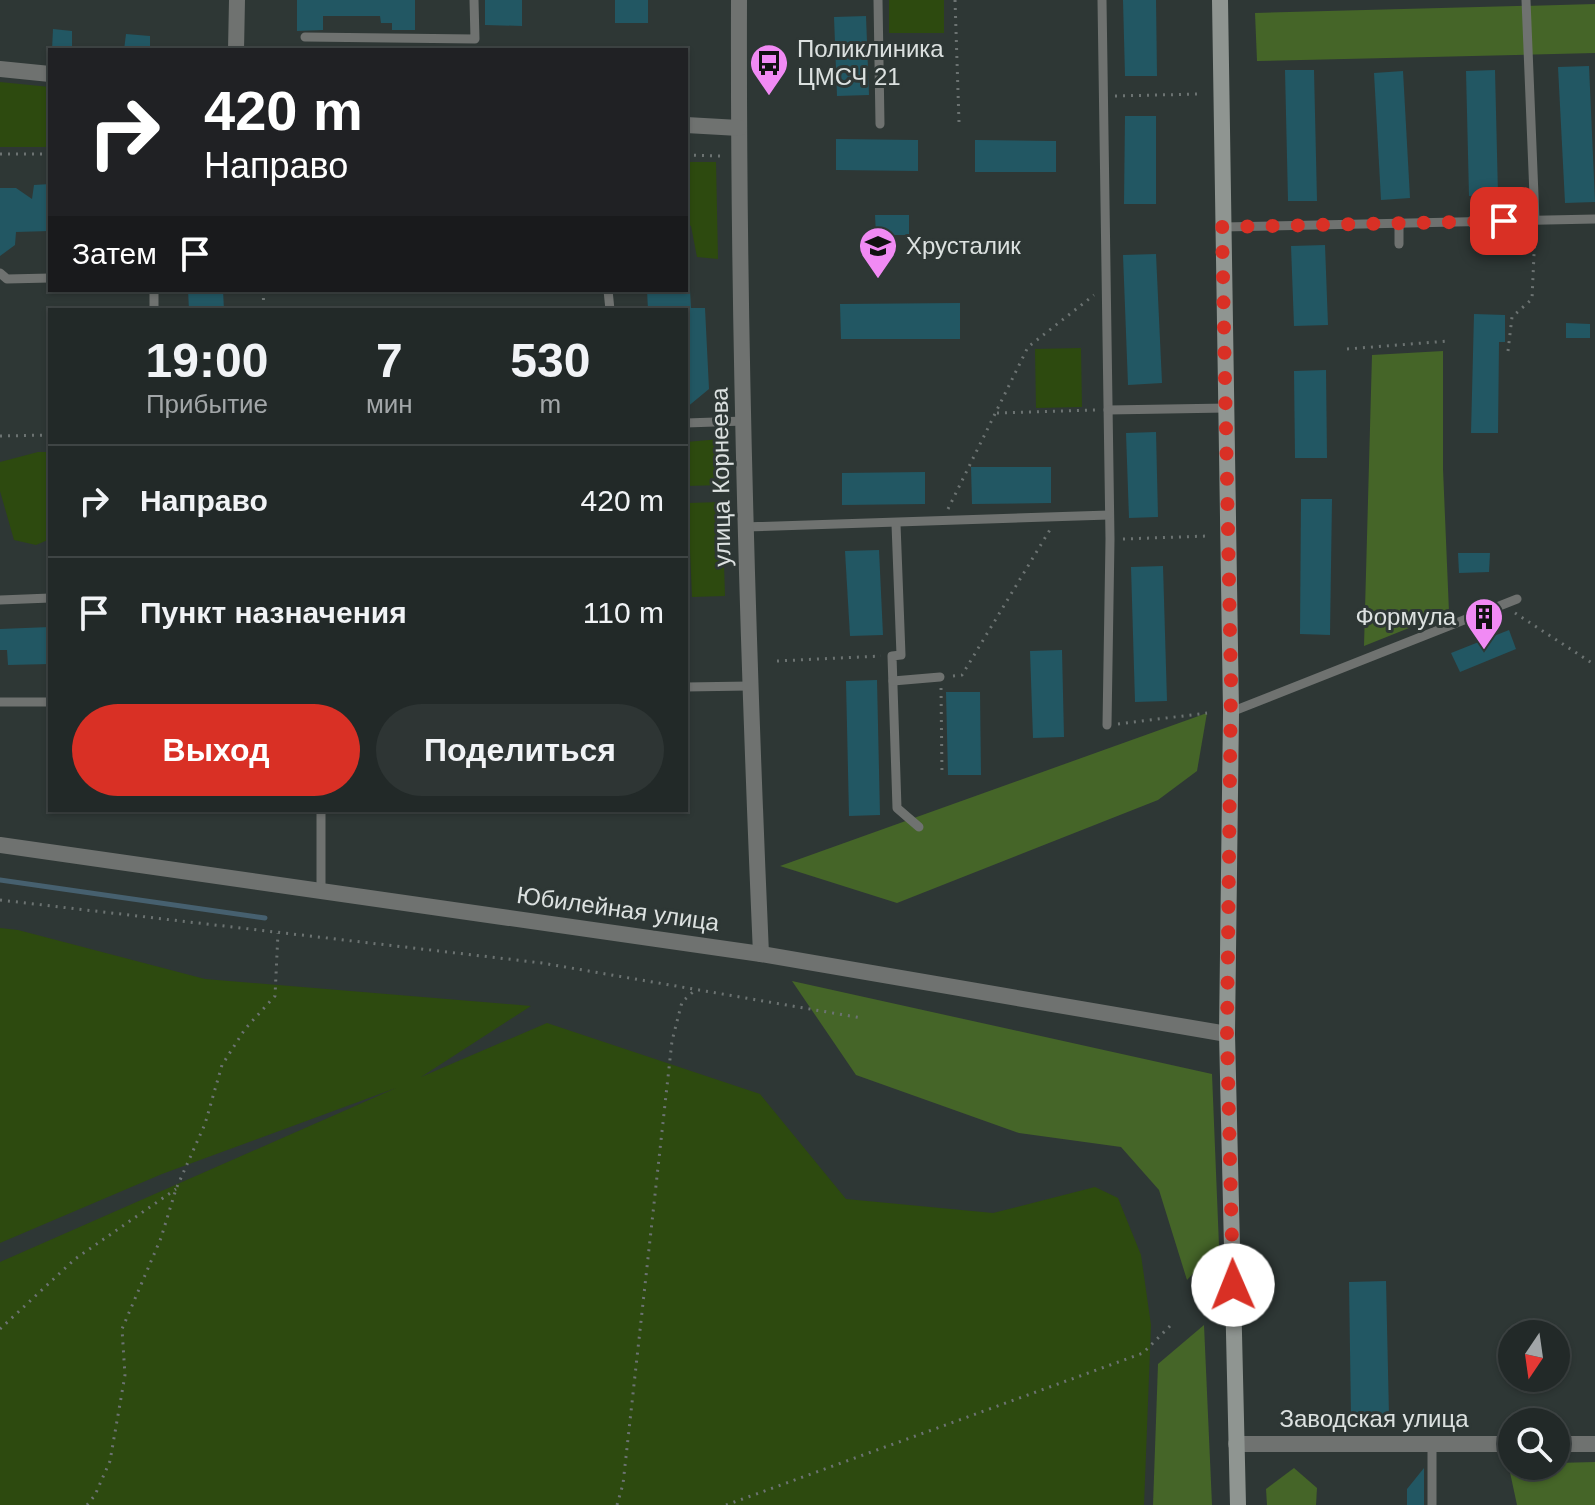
<!DOCTYPE html>
<html lang="ru">
<meta charset="utf-8">
<style>
:root{--surface:#222928;--page:#2e3534;--text:#f1f3f6;--muted:#a2a6a8;--line:#3f4545;--accent:#d93025}
body{margin:0;font-family:Helvetica,sans-serif;background:var(--page);color:var(--text);height:100vh;display:flex;flex-direction:column;font-size:30px;white-space:nowrap}
*{box-sizing:border-box;margin:0}
p{font-size:26px;color:var(--muted)}
.icon{flex:none;width:44px;height:44px;fill:none;stroke:currentColor;stroke-width:2;stroke-linecap:round;stroke-linejoin:round}
.map{position:relative;flex:1;overflow:hidden}
.panel{position:absolute;left:48px;top:308px;width:640px;height:504px;display:flex;flex-direction:column;background:var(--surface);border-radius:0px;box-shadow:0 2px 6px #0004,0 0 0 2px var(--line)}
.panel>*{flex:none}
.hud{position:absolute;left:48px;top:48px;width:640px;height:244px;border-radius:0px;box-shadow:0 2px 6px #0004,0 0 0 2px var(--line);background:#202124;color:#fff;overflow:hidden}
.needle{width:52px;rotate:193deg}
.tools{position:absolute;left:1498px;top:1320px;display:grid;gap:16px}
.tools a{display:grid;place-items:center;width:72px;height:72px;border-radius:50%;background:var(--surface);box-shadow:0 2px 6px #0004,0 0 0 2px var(--line);font-size:40px}
.pin{position:absolute;display:grid;place-items:center;width:68px;height:68px;color:#fff;margin:-34px;border-radius:16px;box-shadow:0 4px 12px #0006}
.me{position:absolute;width:88px;margin:-44px;rotate:359deg;stroke-linejoin:round;filter:drop-shadow(0 0 6px #0008)}
.turn{display:flex;align-items:center;gap:28px;height:168px;padding:0 24px;font-size:36px}
.turn .icon{width:104px;height:104px;stroke-width:2.5}
.turn b{display:block;font-size:56px;line-height:68px}
.then{display:flex;align-items:center;height:76px;padding:0 24px;background:#0003;gap:16px;font-size:30px}
.eta{display:flex;justify-content:space-evenly;align-items:center;height:136px;text-align:center}
.eta b{font-size:48px;font-weight:700;line-height:56px}
.cta{display:flex;gap:16px;margin-top:auto;padding:16px 24px}
.cta a{flex:1;height:92px;border-radius:48px;background:var(--accent);color:#fff;font-size:32px;font-weight:700;line-height:92px;text-align:center}
.cta a+a{background:var(--page);color:var(--text)}
ul{padding:0;list-style:none}
li{display:flex;align-items:center;gap:24px;height:112px;padding:0 24px;border-top:2px solid var(--line)}
li div{flex:1}
li b{display:block;font-size:30px}
li em{font-style:normal}
.map>svg:first-child{display:block}
.green{fill:#2d4a0f}
.forest{fill:#456528}
.lines{fill:none;stroke-linecap:round;stroke-linejoin:round}
.stream{stroke:#46606f;stroke-width:5}
.building{fill:#225763}
.path{stroke:#6c7372;stroke-width:3;stroke-dasharray:2 6;stroke-linecap:butt}
.service{stroke:#6f7270;stroke-width:9}
.minor{stroke:#6f7270;stroke-width:16}
.tertiary{stroke:#6f7270;stroke-width:16}
.secondary{stroke:#8f9591;stroke-width:16}
.route{stroke:#d93025;stroke-width:14;stroke-dasharray:0 25.2}
.labels{text-anchor:middle;stroke-width:6;stroke-linejoin:round;paint-order:stroke}
.poi-label{font-size:24px;fill:#dce1e0;stroke:#2e3735;text-anchor:start}
.street-label{font-size:24px;fill:#dce1e0;stroke:#2e3735}
</style>
<div class="map">
<svg width="1595" height="1505" viewBox="0 0 1595 1505">
<rect width="100%" height="100%" fill="#2e3735"/>
<!-- green -->
<g class="green">
<rect x="889" y="0" width="55" height="33"/>
<polygon points="0,82 50,87 50,147 0,147"/>
<polygon points="686,162 716,162 718,259 697,257 691,226 686,223"/>
<polygon points="1081,348 1082,407 1036,408 1035,349"/>
<polygon points="721,439 722,485 686,486 686,442"/>
<polygon points="38,452 50,452 50,539 36,545 14,540 0,491 0,462"/>
<polygon points="722,502 725,596 692,597 688,503"/>
<polygon points="0,928 18,930 205,979 531,1006 421,1077 547,1023 760,1094 846,1199 993,1213 1095,1187 1118,1198 1141,1255 1151,1325 1144,1505 0,1505 0,1262 396,1088 162,1174 0,1243"/>
</g>
<!-- forest -->
<g class="forest">
<polygon points="1595,4 1595,53 1257,61 1255,13"/>
<polygon points="1443,351 1443,469 1449,612 1364,646 1372,355"/>
<polygon points="1207,713 1197,771 1158,800 897,903 780,866"/>
<polygon points="792,981 1212,1074 1219,1246 1187,1280 1159,1190 1121,1147 1019,1133 856,1075"/>
<polygon points="1204,1325 1212,1505 1153,1505 1158,1364"/>
<polygon points="1595,1462 1595,1505 1517,1505 1508,1463 1512,1463 1512,1466 1556,1466 1556,1463"/>
<polygon points="1294,1468 1317,1488 1316,1505 1267,1505 1266,1489"/>
</g>
<g class="lines">
<!-- stream -->
<polyline class="stream" points="0,880 265,918"/>
</g>
<!-- building -->
<g class="building">
<polygon points="297,0 415,0 415,30 392,30 392,23 381,23 380,16 323,16 323,30 297,31"/>
<polygon points="485,0 522,0 522,26 485,25"/>
<rect x="615" y="0" width="33" height="23"/>
<polygon points="1123,0 1156,0 1157,76 1125,76"/>
<polygon points="866,16 869,95 837,96 834,17"/>
<polygon points="53,29 72,31 72,50 52,50"/>
<polygon points="126,34 150,36 150,50 124,50"/>
<polygon points="1589,66 1595,202 1565,203 1558,67"/>
<polygon points="1285,70 1314,70 1317,201 1288,201"/>
<polygon points="1495,70 1498,195 1469,196 1466,71"/>
<polygon points="1403,71 1410,198 1381,200 1374,73"/>
<polygon points="1125,116 1156,116 1156,204 1124,204"/>
<polygon points="836,139 918,140 918,171 836,170"/>
<polygon points="975,140 1056,141 1056,172 975,172"/>
<polygon points="50,184 50,231 16,232 15,245 0,256 0,188 16,188 32,199 34,185"/>
<polygon points="875,215 909,215 909,235 876,235"/>
<polygon points="1325,245 1328,325 1294,326 1291,246"/>
<polygon points="1156,254 1162,383 1128,385 1123,255"/>
<polygon points="188,290 223,290 224,310 189,310"/>
<polygon points="647,290 690,290 691,308 705,308 709,389 686,408 686,310 648,310"/>
<polygon points="960,303 960,339 841,339 840,304"/>
<polygon points="1474,314 1505,315 1505,342 1499,342 1498,433 1471,433"/>
<polygon points="1566,323 1590,324 1590,338 1566,338"/>
<polygon points="1326,370 1327,458 1295,458 1294,371"/>
<polygon points="1156,432 1158,517 1129,518 1126,433"/>
<polygon points="971,467 1051,467 1051,503 972,504"/>
<polygon points="925,472 925,504 842,505 842,473"/>
<polygon points="1301,499 1332,499 1330,635 1300,634"/>
<polygon points="879,550 883,635 850,636 845,551"/>
<polygon points="1458,553 1490,553 1489,572 1459,573"/>
<polygon points="1163,566 1167,701 1135,702 1131,567"/>
<polygon points="50,627 50,664 8,665 7,650 0,650 0,629"/>
<polygon points="1509,630 1516,649 1460,672 1451,653"/>
<polygon points="1062,650 1064,737 1033,738 1030,651"/>
<polygon points="877,680 880,815 849,816 846,681"/>
<polygon points="946,692 980,692 981,775 948,775"/>
<polygon points="1386,1281 1389,1416 1351,1417 1349,1282"/>
<polygon points="1424,1468 1424,1505 1407,1505 1407,1489"/>
</g>
<g class="lines">
<!-- path -->
<g class="path">
<polyline points="955,0 959,122"/>
<polyline points="1115,96 1200,94"/>
<polyline points="0,154 50,154"/>
<polyline points="686,155 722,156"/>
<polyline points="263,290 264,310"/>
<polyline points="1347,349 1449,341"/>
<polyline points="1508,351 1512,317 1532,299 1535,232"/>
<polyline points="997,413 1096,410"/>
<polyline points="0,436 50,435"/>
<polyline points="948,509 1028,347 1094,295"/>
<polyline points="1123,539 1207,536"/>
<polyline points="1515,613 1595,665"/>
<polyline points="777,661 881,656"/>
<polyline points="953,676 962,675 1051,528"/>
<polyline points="941,688 942,775"/>
<polyline points="1118,724 1207,713"/>
<polyline points="0,900 542,963 862,1018"/>
<polyline points="0,1329 75,1259 176,1189"/>
<polyline points="87,1505 95,1495 110,1461 125,1375 122,1329 161,1238 176,1189 205,1124 222,1065 245,1029 275,996 278,933"/>
<polyline points="617,1505 623,1484 672,1041 682,1002 694,991"/>
<polyline points="726,1505 1143,1353 1173,1323"/>
</g>
<!-- service -->
<g class="service">
<polyline points="878,0 880,124"/>
<polyline points="1102,0 1110,539 1107,725"/>
<polyline points="1526,0 1535,220"/>
<polyline points="305,37 475,39 474,0"/>
<polyline points="1223,227 1595,219"/>
<polyline points="1399,244 1399,223"/>
<polyline points="0,273 7,279 50,278"/>
<polyline points="154,290 154,310"/>
<polyline points="608,290 610,310"/>
<polyline points="1108,410 1227,408"/>
<polyline points="686,423 744,421"/>
<polyline points="896,524 901,655 892,656 897,808 919,827"/>
<polyline points="745,527 1109,515"/>
<polyline points="0,600 50,598"/>
<polyline points="893,681 940,677"/>
<polyline points="686,687 749,686"/>
<polyline points="0,702 50,702"/>
<polyline points="1231,712 1517,599"/>
<polyline points="321,810 321,890"/>
<polyline points="1432,1505 1432,1443"/>
</g>
<!-- minor -->
<g class="minor">
<path d="M739,0C738,318 747,636 761,954"/>
<polyline points="236,50 237,0"/>
<polyline points="0,69 50,74"/>
<polyline points="686,125 739,128"/>
</g>
<!-- tertiary -->
<g class="tertiary">
<polyline points="0,845 761,954 1227,1034"/>
<polyline points="1236,1444 1512,1444"/>
<polyline points="1556,1444 1595,1444"/>
</g>
<!-- secondary -->
<polyline class="secondary" points="1220,0 1231,712 1227,1034 1238,1505"/>
</g>
<g class="lines">
<!-- route -->
<polyline class="route" points="1233,1285 1227,1034 1231,682 1222,227 1504,221"/>
</g>
<!-- icons -->
<defs>
<symbol id="bus-pin" viewBox="-11 -11 22 30"><path d="M0 17L-7.5 6A9.5 9.5 0 1 1 7.5 6Z" fill="#f18af4" stroke="#2e3735"/><path d="M-5-6H5V4H4V6H2V4H-2V6H-4V4H-5ZM-3.5-4V0h7V-4ZM-3.5 1.2v1.5H-2V1.2ZM2 1.2v1.5H3.5V1.2Z" fill="#111"/></symbol>
<symbol id="school-pin" viewBox="-11 -11 22 30"><path d="M0 17L-7.5 6A9.5 9.5 0 1 1 7.5 6Z" fill="#f18af4" stroke="#2e3735"/><path d="M0-5L7-2L0 1L-7-2ZM-4 1L0 2.5L4 1V4Q0 6-4 4Z" fill="#111"/></symbol>
<symbol id="building-pin" viewBox="-11 -11 22 30"><path d="M0 17L-7.5 6A9.5 9.5 0 1 1 7.5 6Z" fill="#f18af4" stroke="#2e3735"/><path d="M-4-6H4V6H1V3H-1V6H-4ZM-2.5-4.3h1.7v1.8h-1.7ZM.8-4.3h1.7v1.8H.8ZM-2.5-1h1.7V.8h-1.7ZM.8-1h1.7V.8H.8Z" fill="#111"/></symbol>
</defs>
<g fill-rule="evenodd">
<use href="#bus-pin" x="747" y="41" width="44" height="60"/>
<use href="#school-pin" x="856" y="224" width="44" height="60"/>
<use href="#building-pin" x="1462" y="595" width="44" height="60"/>
</g>
<g class="labels">
<!-- poi labels -->
<g class="poi-label">
<text x="797" y="57">Поликлиника<tspan x="797" dy="28">ЦМСЧ 21</tspan></text>
<text x="906" y="254">Хрусталик</text>
<text x="1456" y="625" text-anchor="end">Формула</text>
</g>
<!-- street labels -->
<g class="street-label">
<text transform="translate(721 477) rotate(-91)" y="8">улица Корнеева</text>
<text transform="translate(618 909) rotate(8)" y="8">Юбилейная улица</text>
<text x="1374" y="1427">Заводская улица</text>
</g>
</g>
</svg>
<div class="tools">
<a><svg class="needle" viewBox="-14 -14 28 28"><path d="M0-13l5 13h-10z" fill="#e53935"/><path d="M0 13l5-13h-10z" fill="#a2a6a8"/></svg></a>
<a><svg class="icon" aria-label="search" viewBox="0 0 24 24"><circle cx="10" cy="10" r="6"/><path d="M15 15l6 6"/></svg></a>
</div>
<div class="pin" style="left:1504px;top:221px;background:#d93025"><svg class="icon" aria-label="arrive" viewBox="0 0 24 24"><path d="M6 21V4h12l-3 4 3 4H6"/></svg></div>
<svg class="me" style="left:1233px;top:1285px" viewBox="-20 -20 40 40"><circle r="19" fill="#fff"/><path d="M0-13L10 11 0 6-10 11z" fill="#d93025"/></svg>
<div class="hud">
<div class="turn"><svg class="icon" aria-label="right" viewBox="0 0 24 24"><path d="M7 20v-9h11M14 6l5 5-5 5"/></svg><div><b>420 m</b>Направо</div></div>
<div class="then">Затем<svg class="icon" aria-label="arrive" viewBox="0 0 24 24"><path d="M6 21V4h12l-3 4 3 4H6"/></svg></div>
</div>
<section class="panel">
<div class="eta">
<div><b>19:00</b><p>Прибытие</p></div>
<div><b>7</b><p>мин</p></div>
<div><b>530</b><p>m</p></div>
</div>
<ul>
<li><svg class="icon" aria-label="right" viewBox="0 0 24 24"><path d="M7 20v-9h11M14 6l5 5-5 5"/></svg><div><b>Направо</b></div><em>420 m</em></li>
<li><svg class="icon" aria-label="arrive" viewBox="0 0 24 24"><path d="M6 21V4h12l-3 4 3 4H6"/></svg><div><b>Пункт назначения</b></div><em>110 m</em></li>
</ul>
<div class="cta"><a>Выход</a><a>Поделиться</a></div>
</section>
</div>
